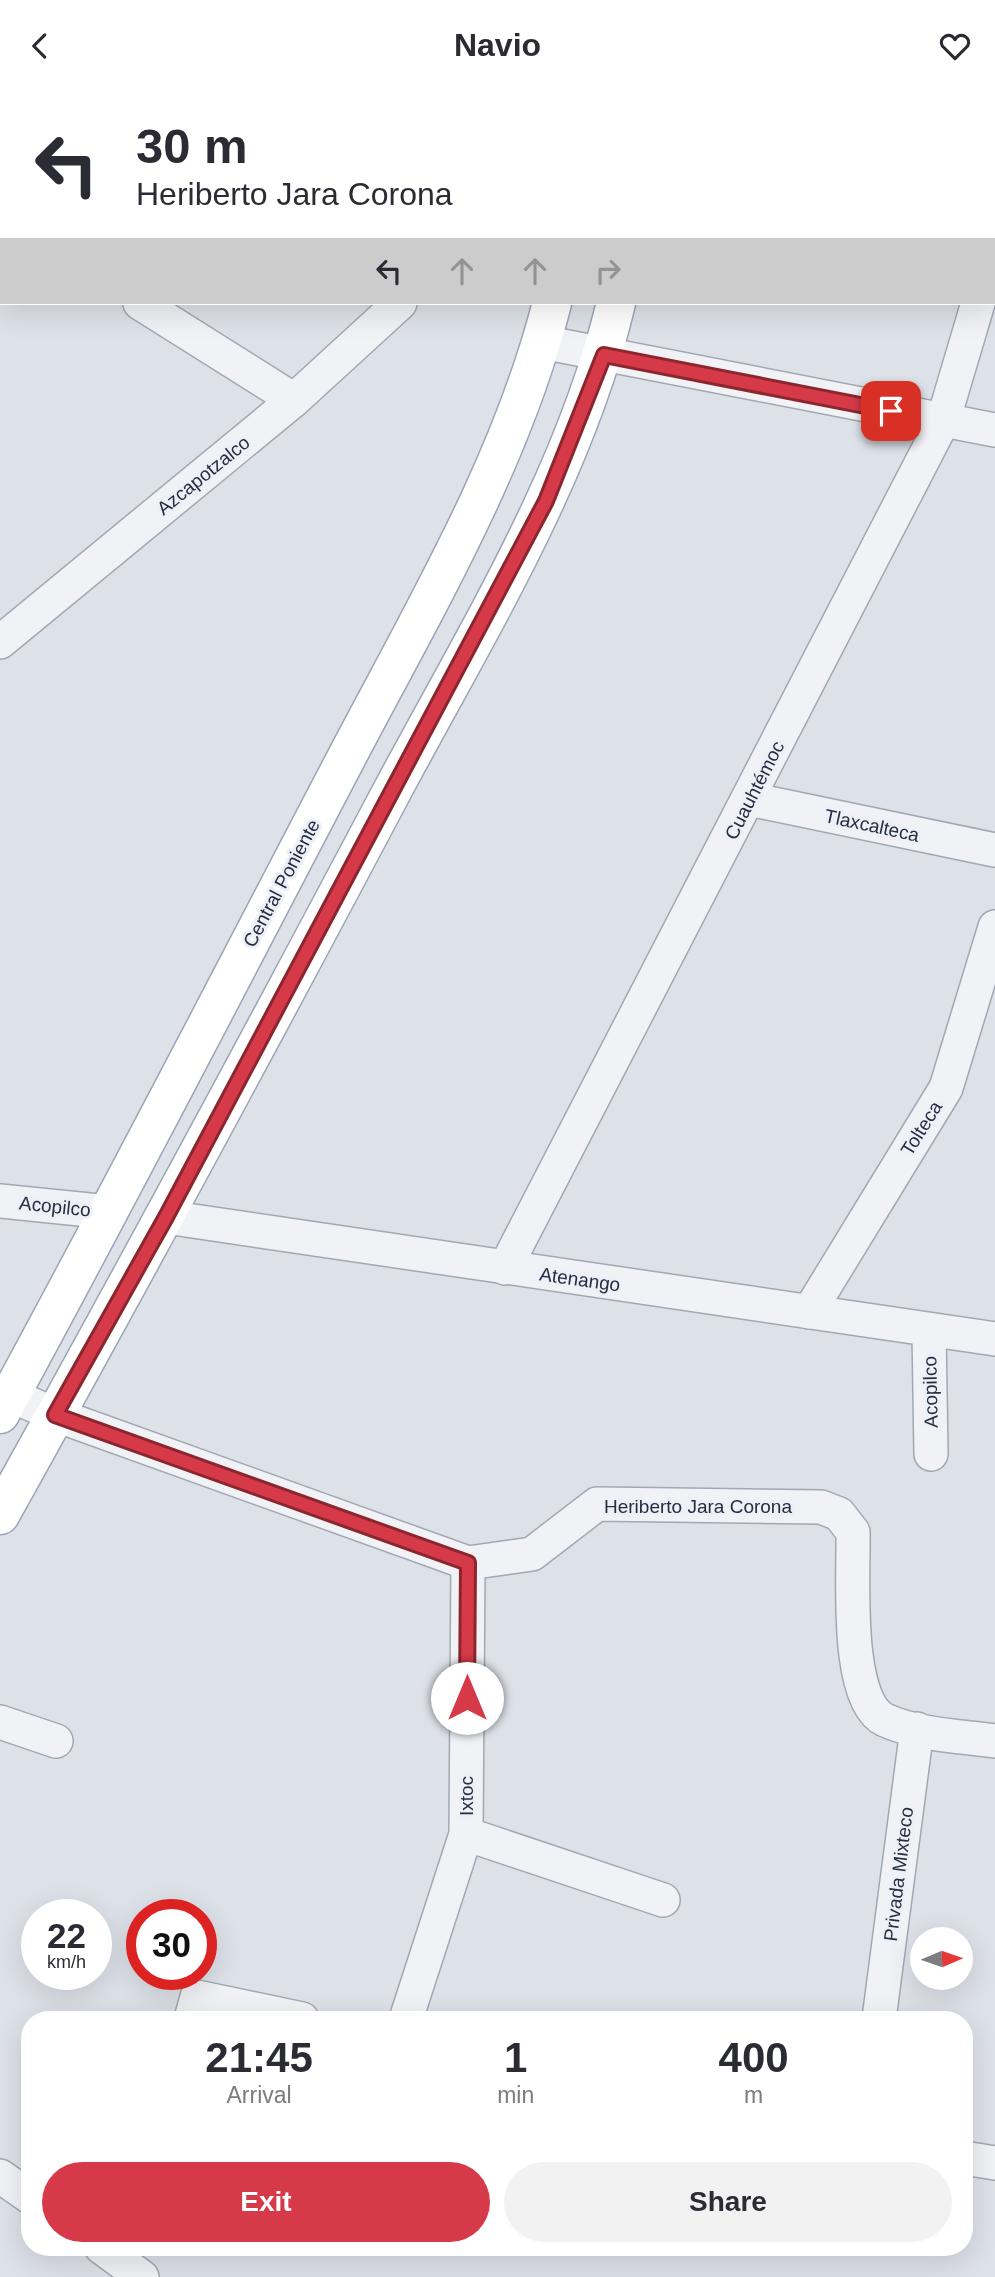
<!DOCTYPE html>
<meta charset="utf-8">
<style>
:root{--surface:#fff;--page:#f2f2f3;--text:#2b2b33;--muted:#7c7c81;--accent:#d63a49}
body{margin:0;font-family:Arial,sans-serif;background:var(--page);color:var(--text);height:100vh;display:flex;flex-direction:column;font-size:26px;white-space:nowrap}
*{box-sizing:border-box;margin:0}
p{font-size:23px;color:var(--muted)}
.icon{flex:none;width:38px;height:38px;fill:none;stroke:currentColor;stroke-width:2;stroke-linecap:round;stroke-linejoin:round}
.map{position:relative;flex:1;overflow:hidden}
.panel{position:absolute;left:21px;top:1920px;width:952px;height:245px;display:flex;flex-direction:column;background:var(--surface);border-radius:28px;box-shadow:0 7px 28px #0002}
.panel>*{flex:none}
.hud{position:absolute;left:0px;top:0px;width:996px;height:214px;box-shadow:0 7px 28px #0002;background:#fff;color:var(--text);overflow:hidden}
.needle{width:46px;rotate:88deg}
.controls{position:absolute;left:910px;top:1836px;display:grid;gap:14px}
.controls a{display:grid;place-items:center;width:63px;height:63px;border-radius:50%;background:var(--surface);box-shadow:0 7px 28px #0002;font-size:35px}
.speed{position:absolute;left:21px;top:1808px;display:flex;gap:14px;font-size:35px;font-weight:700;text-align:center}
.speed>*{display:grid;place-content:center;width:91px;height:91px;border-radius:50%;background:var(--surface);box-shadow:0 7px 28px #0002;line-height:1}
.speed small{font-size:18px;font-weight:400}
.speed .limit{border:10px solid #d22;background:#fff;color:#111}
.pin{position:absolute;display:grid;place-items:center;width:60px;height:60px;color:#fff;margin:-30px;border-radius:14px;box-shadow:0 4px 10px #0006}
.me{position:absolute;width:77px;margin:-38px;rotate:0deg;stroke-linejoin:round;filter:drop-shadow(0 0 5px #0008)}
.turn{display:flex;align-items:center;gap:24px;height:147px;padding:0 21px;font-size:32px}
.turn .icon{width:91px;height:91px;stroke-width:2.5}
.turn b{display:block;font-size:49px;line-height:60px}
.lanes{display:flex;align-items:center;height:66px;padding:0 21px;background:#0003;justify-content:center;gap:35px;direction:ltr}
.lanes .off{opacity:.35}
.eta{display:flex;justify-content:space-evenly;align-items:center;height:119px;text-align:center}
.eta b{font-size:42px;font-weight:800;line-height:49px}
.button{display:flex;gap:14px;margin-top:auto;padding:14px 21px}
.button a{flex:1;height:80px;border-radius:42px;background:var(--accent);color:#fff;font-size:28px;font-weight:800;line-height:80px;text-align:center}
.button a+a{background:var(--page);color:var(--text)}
header{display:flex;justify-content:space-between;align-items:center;height:91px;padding:0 21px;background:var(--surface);font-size:32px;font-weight:800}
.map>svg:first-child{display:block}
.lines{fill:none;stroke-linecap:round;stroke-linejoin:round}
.stream{stroke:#96adcb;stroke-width:10}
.minor-casing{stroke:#a2a8b2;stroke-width:36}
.primary-casing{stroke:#9ca4b5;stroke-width:41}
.minor{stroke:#f0f2f6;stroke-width:33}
.primary{stroke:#fff;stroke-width:38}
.route-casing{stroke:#8b262f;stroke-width:18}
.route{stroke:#d63a49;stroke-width:12}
.labels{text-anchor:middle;stroke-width:6;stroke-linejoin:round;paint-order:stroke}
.street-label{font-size:19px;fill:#262e40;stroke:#edf0f6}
</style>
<header><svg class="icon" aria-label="back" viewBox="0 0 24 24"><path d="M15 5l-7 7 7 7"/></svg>Navio<svg class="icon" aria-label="heart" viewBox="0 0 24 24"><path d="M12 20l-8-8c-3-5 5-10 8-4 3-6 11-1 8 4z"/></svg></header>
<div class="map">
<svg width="995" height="2186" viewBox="0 0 995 2186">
<rect width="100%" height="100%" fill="#dde1e8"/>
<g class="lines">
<!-- stream -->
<polyline class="stream" points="152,2 154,0"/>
<defs>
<g id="minor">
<polyline points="0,125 2,126"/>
<polyline points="994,159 995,155"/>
<polyline points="140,212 294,309"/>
<polyline points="542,251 995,339"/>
<polyline points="0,551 294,309 400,212"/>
<polyline points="749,708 995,759"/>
<polyline points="0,1110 109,1121"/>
<polyline points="166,1126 995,1248"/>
<polyline points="505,1177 943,330 978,212"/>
<polyline points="809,1221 946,997 995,836"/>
<polyline points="929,1240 931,1363"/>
<path d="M10,1304L56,1324L468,1472L532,1463L597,1413L821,1416L839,1423L853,1441C854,1482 844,1610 885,1629C918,1644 959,1645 995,1650"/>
<polyline points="0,1631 56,1650"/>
<polyline points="466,1743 663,1809"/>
<polyline points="191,1928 197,1906 302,1928"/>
<polyline points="406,1928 466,1743 468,1472"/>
<polyline points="879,1928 917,1638"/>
<polyline points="964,2067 995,2072"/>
<polyline points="0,2085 30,2106"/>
<polyline points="101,2156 142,2186"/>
</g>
<g id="primary">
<polyline points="604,2 605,0"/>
<polyline points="666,2 667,0"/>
<path d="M0,1323C117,1109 228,893 341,677C419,527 510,377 552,212"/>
<path d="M0,1424C133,1185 263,944 391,702C475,544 574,387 616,212"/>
</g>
</defs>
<!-- minor casing -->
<use href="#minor" class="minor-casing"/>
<!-- primary casing -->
<use href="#primary" class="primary-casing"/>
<!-- minor -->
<use href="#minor" class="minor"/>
<!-- primary -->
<use href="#primary" class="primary"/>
</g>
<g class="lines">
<defs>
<polyline id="route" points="467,1607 468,1472 55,1324 166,1126 546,410 604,264 891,320"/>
</defs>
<!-- route casing -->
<use href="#route" class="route-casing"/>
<!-- route -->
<use href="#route" class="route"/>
</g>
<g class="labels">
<!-- street labels -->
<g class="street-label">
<text transform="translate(203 384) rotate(-39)" y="7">Azcapotzalco</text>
<text transform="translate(754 699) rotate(-63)" y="7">Cuauhtémoc</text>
<text transform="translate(872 734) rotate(12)" y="7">Tlaxcalteca</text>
<text transform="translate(281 792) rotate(-62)" y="7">Central Poniente</text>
<text transform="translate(921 1037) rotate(-58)" y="7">Tolteca</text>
<text transform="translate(55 1115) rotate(6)" y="7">Acopilco</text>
<text transform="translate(580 1188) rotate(8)" y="7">Atenango</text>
<text transform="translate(930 1301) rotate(-91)" y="7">Acopilco</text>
<text x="698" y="1422">Heriberto Jara Corona</text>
<text transform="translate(466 1705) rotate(-90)" y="7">Ixtoc</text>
<text transform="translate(898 1783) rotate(-83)" y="7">Privada Mixteco</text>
</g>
</g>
</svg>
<div class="controls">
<a><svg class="needle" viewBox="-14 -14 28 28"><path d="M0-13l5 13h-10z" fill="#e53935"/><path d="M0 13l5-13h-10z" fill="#7c7c81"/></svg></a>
</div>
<div class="speed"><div>22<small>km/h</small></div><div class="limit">30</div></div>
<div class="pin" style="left:891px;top:320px;background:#d93025"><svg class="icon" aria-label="arrive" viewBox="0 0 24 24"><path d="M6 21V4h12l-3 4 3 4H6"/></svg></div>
<svg class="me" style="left:467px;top:1607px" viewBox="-20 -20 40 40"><circle r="19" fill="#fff"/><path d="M0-13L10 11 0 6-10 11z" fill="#d63a49"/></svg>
<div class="hud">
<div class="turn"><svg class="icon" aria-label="left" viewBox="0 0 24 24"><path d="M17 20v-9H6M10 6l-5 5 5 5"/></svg><div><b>30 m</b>Heriberto Jara Corona</div></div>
<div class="lanes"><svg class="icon" aria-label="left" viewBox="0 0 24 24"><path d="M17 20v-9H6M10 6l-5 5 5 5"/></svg><svg class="icon off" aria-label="ahead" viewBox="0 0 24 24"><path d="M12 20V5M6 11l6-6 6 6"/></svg><svg class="icon off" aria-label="ahead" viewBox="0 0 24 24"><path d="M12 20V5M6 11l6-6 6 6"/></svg><svg class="icon off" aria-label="right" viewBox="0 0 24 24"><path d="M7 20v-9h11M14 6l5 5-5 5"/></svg></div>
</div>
<section class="panel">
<div class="eta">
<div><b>21:45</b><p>Arrival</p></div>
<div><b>1</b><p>min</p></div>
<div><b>400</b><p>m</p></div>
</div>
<div class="button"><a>Exit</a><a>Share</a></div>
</section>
</div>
